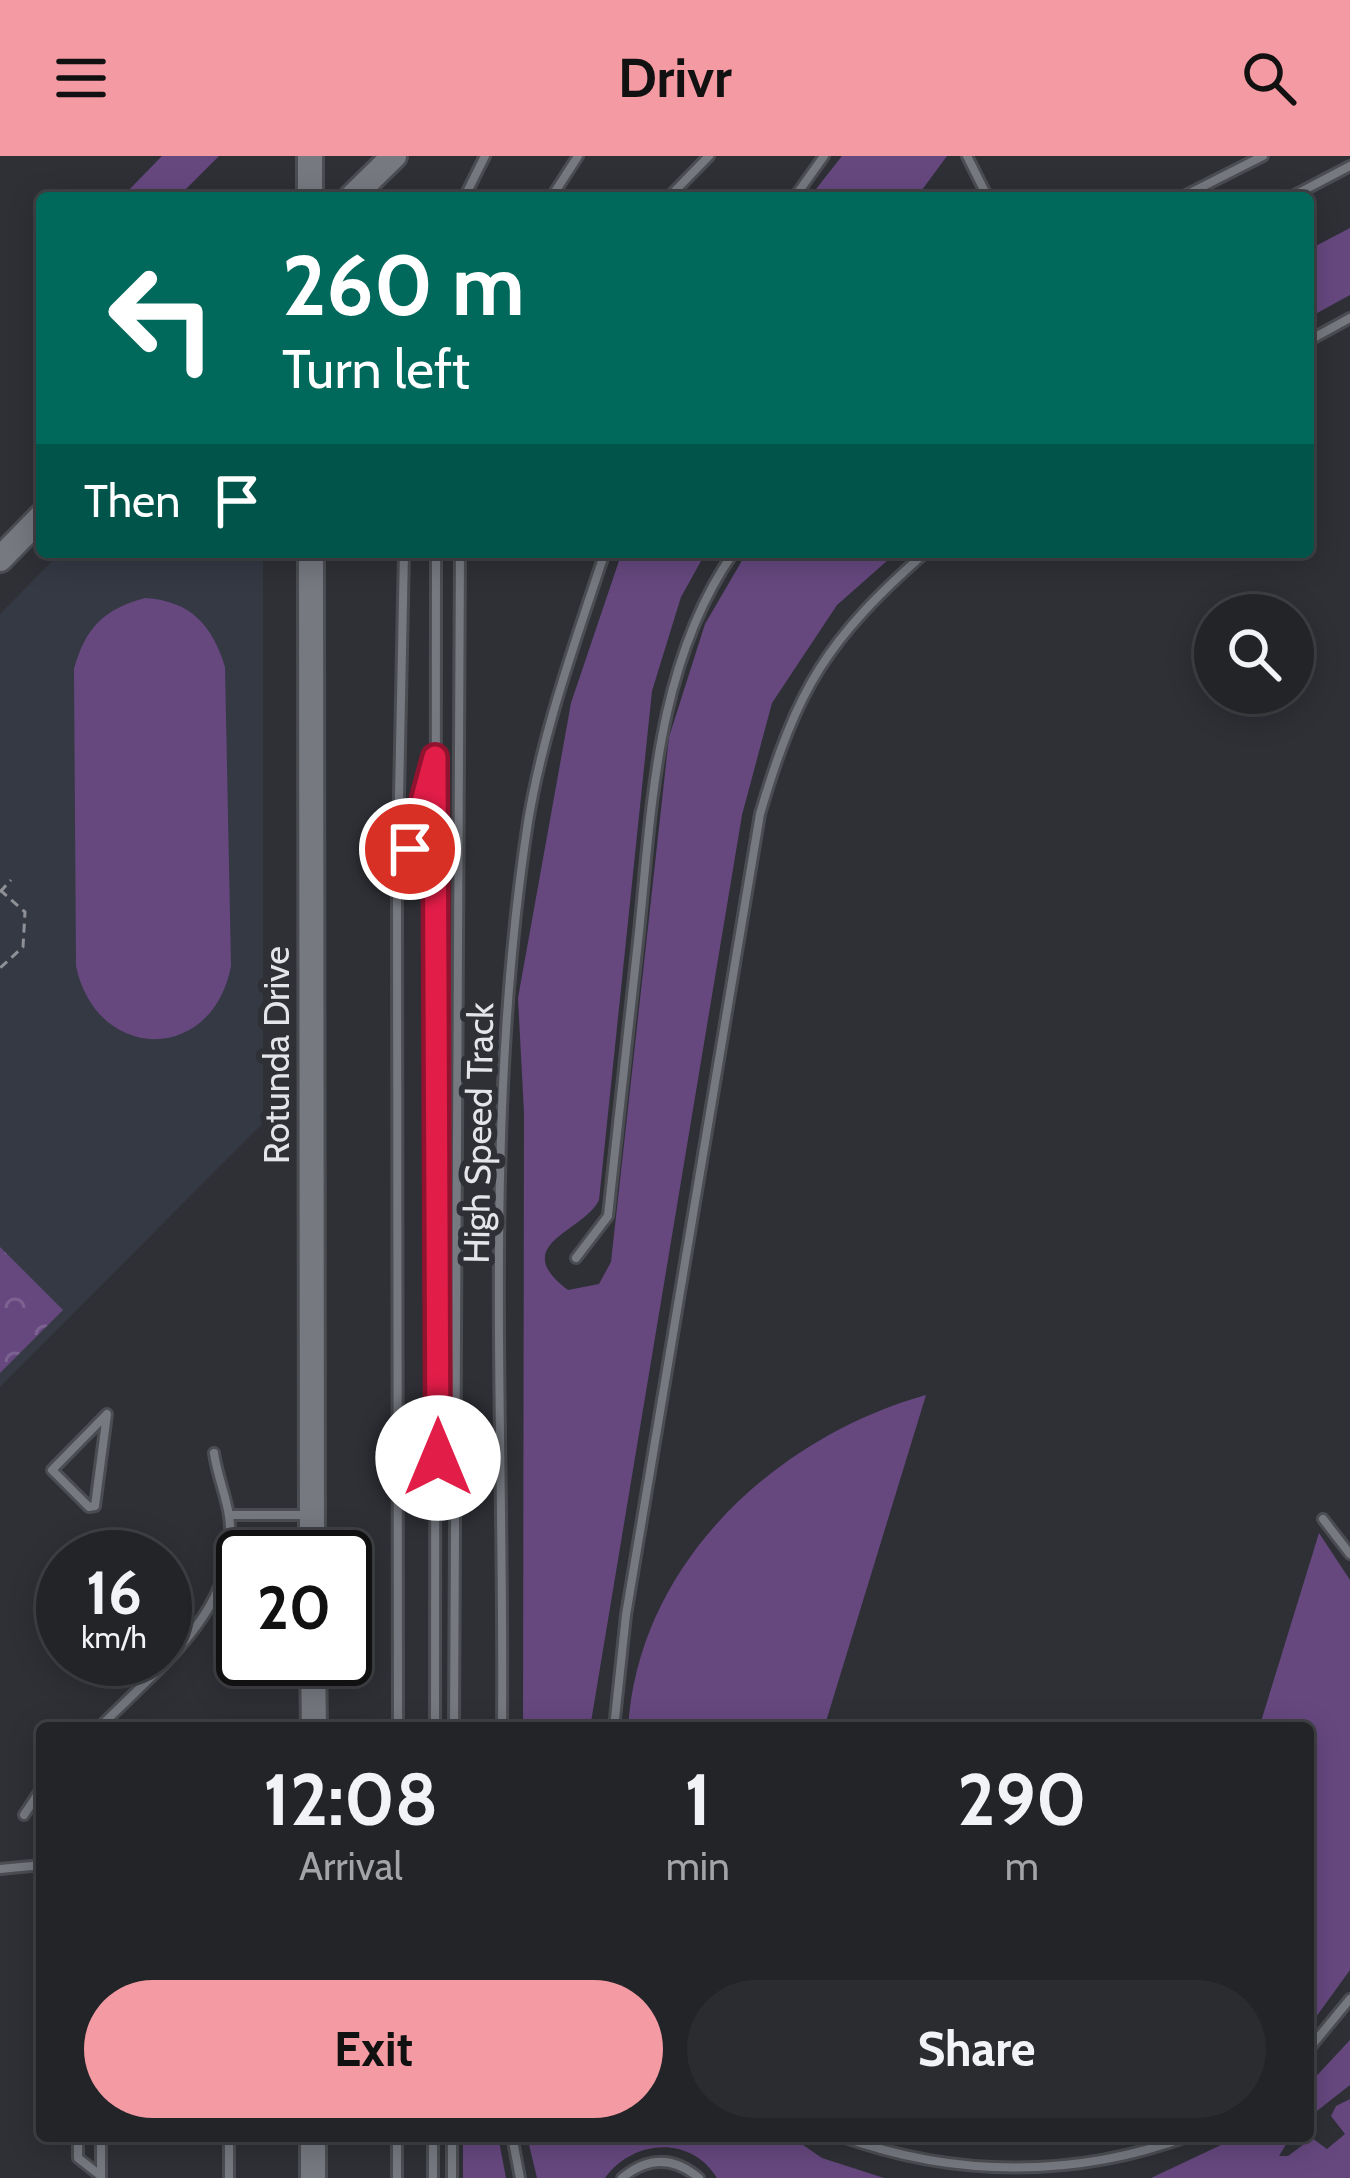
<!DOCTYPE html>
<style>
:root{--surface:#222428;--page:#2a2c30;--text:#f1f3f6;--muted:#a2a4a8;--line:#3f4145;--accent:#f49aa2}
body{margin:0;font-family:Cabin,sans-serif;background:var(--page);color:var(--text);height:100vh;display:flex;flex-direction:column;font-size:45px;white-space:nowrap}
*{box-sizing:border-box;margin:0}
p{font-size:39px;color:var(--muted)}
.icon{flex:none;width:66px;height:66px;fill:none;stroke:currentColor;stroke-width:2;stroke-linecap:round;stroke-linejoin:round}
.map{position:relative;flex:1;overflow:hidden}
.details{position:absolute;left:36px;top:1566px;width:1278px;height:420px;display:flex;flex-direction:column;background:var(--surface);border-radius:12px;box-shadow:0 6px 30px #0003,0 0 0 3px var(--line)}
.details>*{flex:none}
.hud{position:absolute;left:36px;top:36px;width:1278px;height:366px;border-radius:12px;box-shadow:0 6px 30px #0003,0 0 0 3px var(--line);background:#00695c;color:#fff;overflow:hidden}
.tools{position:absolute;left:1194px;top:438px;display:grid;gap:24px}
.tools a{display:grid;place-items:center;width:120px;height:120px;border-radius:50%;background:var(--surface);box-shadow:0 6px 30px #0003,0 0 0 3px var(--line);font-size:60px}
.speed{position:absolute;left:36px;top:1374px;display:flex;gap:24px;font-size:60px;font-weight:700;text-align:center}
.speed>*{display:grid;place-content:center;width:156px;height:156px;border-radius:50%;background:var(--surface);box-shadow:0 6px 30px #0003,0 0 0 3px var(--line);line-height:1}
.speed small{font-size:30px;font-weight:400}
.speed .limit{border:6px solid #111;border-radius:18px;background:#fff;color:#111}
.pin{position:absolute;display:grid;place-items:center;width:102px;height:102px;color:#fff;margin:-51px;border:6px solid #fff;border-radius:50%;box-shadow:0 3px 12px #0007}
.me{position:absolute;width:132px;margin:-66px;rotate:0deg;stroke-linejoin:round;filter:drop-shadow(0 0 9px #0008)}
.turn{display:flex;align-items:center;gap:42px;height:252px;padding:0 48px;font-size:54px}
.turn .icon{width:156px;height:156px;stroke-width:2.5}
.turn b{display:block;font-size:84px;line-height:102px}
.then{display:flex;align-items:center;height:114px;padding:0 48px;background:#0003;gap:24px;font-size:45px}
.eta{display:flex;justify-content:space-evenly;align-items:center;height:204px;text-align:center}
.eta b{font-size:72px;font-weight:800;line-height:84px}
.primary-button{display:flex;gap:24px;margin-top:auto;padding:24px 48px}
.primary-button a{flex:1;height:138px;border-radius:72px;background:var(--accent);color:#111;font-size:48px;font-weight:800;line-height:138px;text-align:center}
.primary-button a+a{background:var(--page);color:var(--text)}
header{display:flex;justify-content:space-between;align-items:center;height:156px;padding:0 48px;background:var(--accent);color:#111;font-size:54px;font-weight:800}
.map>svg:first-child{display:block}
.built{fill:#343944}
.grass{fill:#66487f}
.park{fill:url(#park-crowns)}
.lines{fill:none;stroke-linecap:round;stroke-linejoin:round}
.lane-casing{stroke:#4c4d52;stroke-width:14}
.secondary-casing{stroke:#4c4d52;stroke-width:30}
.path{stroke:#8f9095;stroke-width:3;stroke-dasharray:9 6;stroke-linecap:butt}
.lane{stroke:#767980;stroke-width:8}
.secondary{stroke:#767980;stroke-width:24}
.route-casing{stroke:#92132f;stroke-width:30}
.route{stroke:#e11d48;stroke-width:21}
.labels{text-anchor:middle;stroke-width:12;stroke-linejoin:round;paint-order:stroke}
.street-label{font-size:36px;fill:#e4e5e9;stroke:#2e3036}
</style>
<header><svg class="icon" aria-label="menu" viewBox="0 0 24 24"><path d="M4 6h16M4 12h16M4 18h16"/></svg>Drivr<svg class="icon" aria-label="search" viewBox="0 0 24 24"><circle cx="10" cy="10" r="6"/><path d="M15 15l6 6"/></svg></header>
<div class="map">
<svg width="1350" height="2022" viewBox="0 0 1350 2022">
<defs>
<pattern id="park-crowns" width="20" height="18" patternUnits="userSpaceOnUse" patternTransform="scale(3)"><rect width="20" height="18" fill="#66487f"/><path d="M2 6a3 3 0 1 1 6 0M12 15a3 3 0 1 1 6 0" fill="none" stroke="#7c6291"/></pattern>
</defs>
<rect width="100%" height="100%" fill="#2e3036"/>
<!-- built -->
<polygon class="built" points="61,396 263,396 263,967 0,1231 0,458"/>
<!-- grass -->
<g class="grass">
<polygon points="162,0 219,0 177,42 121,42"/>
<polygon points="842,0 947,0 916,42 809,42"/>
<polygon points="1350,72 1350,139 1308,162 1308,94"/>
<path d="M622,396H706L681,441L652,535L599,1044C584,1076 507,1088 568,1134L599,1128L611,1106L669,581L705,468L747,396H897L837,449L772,547L742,659L590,1572H523L524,957L518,842L571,547Z"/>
<path d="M145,442C191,445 212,469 225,511L231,810C212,909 96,906 76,810L74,513C85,472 104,453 145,442Z"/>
<path d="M926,1239L824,1572H628C638,1407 776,1281 926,1239Z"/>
<polygon points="1319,1377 1350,1424 1350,1814 1308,1872 1308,1572 1259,1572"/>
<polygon points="1350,1884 1350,1929 1308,1962 1308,1929"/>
<polygon points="1350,1943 1350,2022 1151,2022 1240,1980 1291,1980 1279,2000 1288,2000 1312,1982 1327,1993 1345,1978 1331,1960 1336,1950"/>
<polygon points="463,1980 498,1980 506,2022 463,2022"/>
<path d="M527,1980H790L822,2002L884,2022H717C691,1979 633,1983 605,2022H537Z"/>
</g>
<!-- park -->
<polygon class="park" points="0,1091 63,1154 0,1217"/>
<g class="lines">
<defs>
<g id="lane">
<polyline points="967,0 988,42"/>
<polyline points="464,42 485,0"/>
<polyline points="551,42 578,0"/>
<polyline points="668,42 709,0"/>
<polyline points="794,42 824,0"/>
<polyline points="1180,42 1263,0"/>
<polyline points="1289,42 1350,10"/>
<polyline points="1308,185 1350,162"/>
<polyline points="401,725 432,613"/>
<path d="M576,1102L608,1060C618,965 629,870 639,776C652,647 657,505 734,396"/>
<polygon points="107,1258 95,1350 89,1351 52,1314"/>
<polyline points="229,1359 305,1359"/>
<polyline points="1323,1363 1350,1398"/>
<polyline points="229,1393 306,1394"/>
<path d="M99,1572C155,1514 242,1452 229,1360C226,1339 217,1319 214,1297"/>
<polyline points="398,1572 397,738 404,396"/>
<polyline points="435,1572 436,396"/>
<polyline points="454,1572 460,396"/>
<path d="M502,1572C505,1271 482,964 528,666C543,574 576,484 605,396"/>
<path d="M614,1572L626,1459L760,658C797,532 827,483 926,396"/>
<polyline points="24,1659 42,1632"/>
<polyline points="0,1713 42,1709"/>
<polyline points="1308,1894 1350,1843"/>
<polyline points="78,1980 78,2002 101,2020"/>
<polyline points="433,1980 433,2022"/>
<polyline points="512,1980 520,2022"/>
<path d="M840,1980C955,2022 1076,2022 1189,1980"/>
<polyline points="101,2020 101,1980"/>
<polyline points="229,2022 229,1980"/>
<polyline points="397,2022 397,1980"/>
<polyline points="452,2022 452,1980"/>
<path d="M622,2022C647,2001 673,2000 699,2022"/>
</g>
<g id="secondary">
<polyline points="310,42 310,0"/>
<polyline points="351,42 394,0"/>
<polyline points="311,396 312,1401"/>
<polyline points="0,403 42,360"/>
<polyline points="313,1503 314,1572"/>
<polyline points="313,2022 313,1980"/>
</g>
</defs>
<!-- lane casing -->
<use href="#lane" class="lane-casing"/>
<!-- secondary casing -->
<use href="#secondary" class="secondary-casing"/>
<!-- path -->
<g class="path">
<polyline points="0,734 25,756 23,791 0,812"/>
<polyline points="0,736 11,724"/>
</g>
<!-- lane -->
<use href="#lane" class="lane"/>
<!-- secondary -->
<use href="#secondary" class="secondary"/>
</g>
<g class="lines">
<defs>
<polyline id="route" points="410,693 435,601 438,1302"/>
</defs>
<!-- route casing -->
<use href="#route" class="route-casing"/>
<!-- route -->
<use href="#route" class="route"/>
</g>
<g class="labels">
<!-- street labels -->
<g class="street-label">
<text transform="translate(276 899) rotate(-90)" y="13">Rotunda Drive</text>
<text transform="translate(478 977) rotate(-89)" y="13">High Speed Track</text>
</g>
</g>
</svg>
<div class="tools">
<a><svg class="icon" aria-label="search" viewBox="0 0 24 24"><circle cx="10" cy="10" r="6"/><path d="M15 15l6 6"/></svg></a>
</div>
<div class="speed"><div>16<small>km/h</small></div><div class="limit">20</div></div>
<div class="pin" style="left:410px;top:693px;background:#d93025"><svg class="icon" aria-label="arrive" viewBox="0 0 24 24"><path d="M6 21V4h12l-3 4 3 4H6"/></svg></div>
<svg class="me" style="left:438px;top:1302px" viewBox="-20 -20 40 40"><circle r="19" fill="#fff"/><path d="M0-13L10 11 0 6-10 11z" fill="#e11d48"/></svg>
<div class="hud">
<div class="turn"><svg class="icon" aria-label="left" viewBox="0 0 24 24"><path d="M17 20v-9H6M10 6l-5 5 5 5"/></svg><div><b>260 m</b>Turn left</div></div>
<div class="then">Then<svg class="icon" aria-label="arrive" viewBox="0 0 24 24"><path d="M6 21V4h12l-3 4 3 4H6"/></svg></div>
</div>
<section class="details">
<div class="eta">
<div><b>12:08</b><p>Arrival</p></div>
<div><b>1</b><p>min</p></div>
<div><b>290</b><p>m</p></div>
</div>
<div class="primary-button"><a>Exit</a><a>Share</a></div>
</section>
</div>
